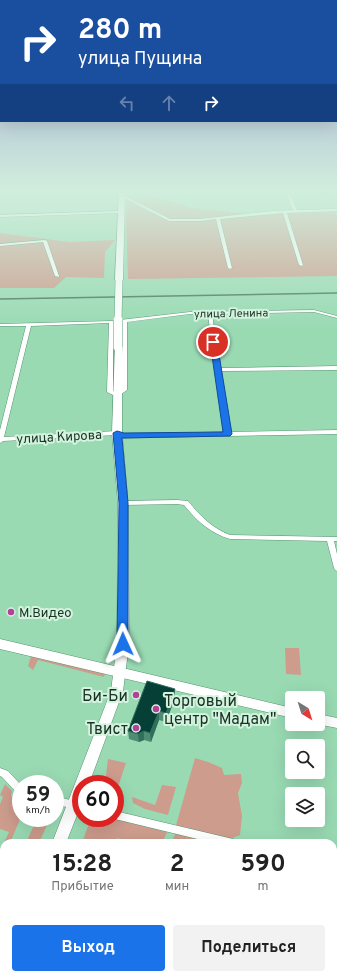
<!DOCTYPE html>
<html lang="ru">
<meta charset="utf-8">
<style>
:root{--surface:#fff;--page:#f2f2f2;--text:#222;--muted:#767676;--accent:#1a73e8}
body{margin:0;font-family:Overpass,sans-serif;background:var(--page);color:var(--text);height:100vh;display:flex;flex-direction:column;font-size:15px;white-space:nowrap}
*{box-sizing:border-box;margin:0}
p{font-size:13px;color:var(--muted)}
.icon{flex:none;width:22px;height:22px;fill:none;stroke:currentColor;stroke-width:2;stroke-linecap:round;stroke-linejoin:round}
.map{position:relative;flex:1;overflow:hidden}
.details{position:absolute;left:0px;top:839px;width:337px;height:140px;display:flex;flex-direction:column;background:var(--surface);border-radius:12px 12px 0 0;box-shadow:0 4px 16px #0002}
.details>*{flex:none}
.guide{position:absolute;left:0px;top:0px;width:337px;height:122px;box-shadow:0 4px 16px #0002;background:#1a4fa0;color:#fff;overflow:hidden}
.needle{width:26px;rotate:142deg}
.fabs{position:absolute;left:285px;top:691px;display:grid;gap:8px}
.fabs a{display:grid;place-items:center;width:40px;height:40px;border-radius:4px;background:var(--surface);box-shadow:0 4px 16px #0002;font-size:20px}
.speed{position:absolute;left:12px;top:775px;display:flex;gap:8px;font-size:20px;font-weight:700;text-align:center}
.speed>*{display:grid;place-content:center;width:52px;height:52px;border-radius:50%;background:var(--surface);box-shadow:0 4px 16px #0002;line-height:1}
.speed small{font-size:10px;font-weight:400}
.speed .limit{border:6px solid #d22;background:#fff;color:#111}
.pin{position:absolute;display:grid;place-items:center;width:34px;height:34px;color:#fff;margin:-17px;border:2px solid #fff;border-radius:50%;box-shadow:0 1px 4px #0007}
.me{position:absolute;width:44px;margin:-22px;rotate:359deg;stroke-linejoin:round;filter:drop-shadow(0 0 3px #0008)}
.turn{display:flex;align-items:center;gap:14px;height:84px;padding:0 12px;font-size:18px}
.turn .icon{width:52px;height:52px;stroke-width:2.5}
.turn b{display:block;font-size:28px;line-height:34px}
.lanes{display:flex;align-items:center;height:38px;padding:0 12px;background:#0003;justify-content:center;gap:20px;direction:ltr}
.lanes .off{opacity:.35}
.eta{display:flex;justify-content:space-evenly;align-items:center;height:68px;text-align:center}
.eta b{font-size:24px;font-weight:700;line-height:28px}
.button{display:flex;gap:8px;margin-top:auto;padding:8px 12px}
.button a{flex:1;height:46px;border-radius:4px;background:var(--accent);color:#fff;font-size:16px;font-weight:700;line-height:46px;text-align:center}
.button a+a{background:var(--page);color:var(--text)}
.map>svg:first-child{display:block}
.green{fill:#cd9c8d}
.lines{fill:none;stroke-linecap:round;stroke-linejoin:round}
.minor-casing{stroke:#569672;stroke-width:1}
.secondary-casing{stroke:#569672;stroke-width:1}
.primary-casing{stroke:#569672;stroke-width:1}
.minor{fill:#fff;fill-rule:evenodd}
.secondary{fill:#fff;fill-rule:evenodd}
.primary{fill:#fff;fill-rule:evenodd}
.rail{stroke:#4c765d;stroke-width:1.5}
.primary-bridge-far1-casing{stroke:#569672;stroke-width:8;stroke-linecap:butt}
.primary-bridge-casing{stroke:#569672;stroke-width:10;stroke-linecap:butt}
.primary-bridge-far1{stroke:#fff;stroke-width:7}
.primary-bridge{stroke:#fff;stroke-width:9}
.wall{fill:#4f8c74}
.shaded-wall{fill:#316e5b}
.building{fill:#053f35;stroke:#316e5b}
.route{fill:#1a73e8;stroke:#114b97}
.poi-dot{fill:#b4409a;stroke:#d3f3de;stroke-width:1.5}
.labels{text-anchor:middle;stroke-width:4;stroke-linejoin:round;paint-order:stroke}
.far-street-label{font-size:11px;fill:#183223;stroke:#d3f3de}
.street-label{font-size:13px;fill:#183223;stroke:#d3f3de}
.poi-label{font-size:13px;fill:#183223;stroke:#d3f3de;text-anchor:start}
.near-poi-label{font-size:16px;fill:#183223;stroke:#d3f3de;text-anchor:end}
</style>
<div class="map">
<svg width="337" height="979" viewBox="0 0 337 979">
<rect width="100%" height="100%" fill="#99dab3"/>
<!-- green -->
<g class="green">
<polygon points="127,195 149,195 191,208 249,214 335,212 337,217 337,276 128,279 126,219"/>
<polygon points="0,233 70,242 115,240 105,252 104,278 66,277 54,288 0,288"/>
<polygon points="285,648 299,648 301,675 286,674"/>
<polygon points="31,656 106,669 104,677 38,660 33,670 28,666"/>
<polygon points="195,758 208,762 222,768 224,775 241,774 242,783 238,793 242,816 240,835 224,841 233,843 171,843 177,830 175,829"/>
<polygon points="108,759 126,763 115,796 115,784 105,784"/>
<polygon points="5,784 12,791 11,796 21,805 21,817 10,843 4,843 9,832 0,829 0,804 3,797 0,795"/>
<polygon points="162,785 176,787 168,815 145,809 133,803 132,797 155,805"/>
<polygon points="37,818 50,818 39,843 26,843"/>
<polygon points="91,818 115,818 169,828 162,843 131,843 117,838 115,843 82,843"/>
<polygon points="0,918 4,920 4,964 0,973"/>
<polygon points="24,975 59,975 69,979 22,979"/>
</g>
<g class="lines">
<defs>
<g id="minor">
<polygon points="286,193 290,193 297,210 337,209 337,211 287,213 303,265 302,266 299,265 283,213 220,219 232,268 230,269 228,268 216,219 200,221 169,221 120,196 123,195 170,219 200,219 273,211 293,210"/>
<polygon points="323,193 329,193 327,194"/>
<polygon points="122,211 123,212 121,213 0,217 0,215"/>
<polygon points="45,240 47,241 59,276 59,277 55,276 43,242 0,246 0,244"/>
<path d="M314,310L337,316V318L314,312L212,314L220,368L337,366V370L221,371L230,432L337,430V434L123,438L116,435L3,441L2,442L0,443V430L26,326H0V324L111,321L190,312ZM190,314H208L215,369L214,370L216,371L224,432L124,434L117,431L4,437L31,326L109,323L107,392L117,397L127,390V322ZM123,322L121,389L117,393L113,391V323Z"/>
<path d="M177,500L188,501C200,516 212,528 230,535L337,537V541H334L337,554V571L335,570L334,568L327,541L230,539C210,533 197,521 184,505L177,504L123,505L120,503L123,501Z"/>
<polygon points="0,768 8,771 21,785 21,794 16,792 2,777 0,776"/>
<polygon points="55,796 81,803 81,811 55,804"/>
<polygon points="115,811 233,839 236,840 237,843 214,843 115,819 112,818 115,818"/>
<polygon points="333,862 337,863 337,873 333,872"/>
<polygon points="0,913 4,915 4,925 0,923"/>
<polygon points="144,975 162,975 165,979 147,979"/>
</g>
<g id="secondary">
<polygon points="0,639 292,708 292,718 0,649"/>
<polygon points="318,714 337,718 337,728 317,724"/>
</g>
<g id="primary">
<polygon points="119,193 125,193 123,280 119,282 115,280"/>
<polygon points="115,345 118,345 122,347 122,433 128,503 129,644 123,691 89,784 81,784 81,805 66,843 52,843 111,691 117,644 118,503 112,433"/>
<polygon points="4,969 4,975 17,975 16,979 0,979"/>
</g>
</defs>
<!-- minor casing -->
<use href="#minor" class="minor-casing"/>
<!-- secondary casing -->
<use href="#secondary" class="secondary-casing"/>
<!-- primary casing -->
<use href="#primary" class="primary-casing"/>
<!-- minor -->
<use href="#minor" class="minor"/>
<!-- secondary -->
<use href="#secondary" class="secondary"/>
<!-- primary -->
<use href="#primary" class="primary"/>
<!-- rail -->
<polyline class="rail" points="0,299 337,293"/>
<defs>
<polyline id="primary-bridge-far1" points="118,321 119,280"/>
<polyline id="primary-bridge" points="118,347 118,320"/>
</defs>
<!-- primary-bridge-far1 casing -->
<use href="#primary-bridge-far1" class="primary-bridge-far1-casing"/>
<!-- primary-bridge casing -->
<use href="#primary-bridge" class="primary-bridge-casing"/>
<!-- primary-bridge-far1 -->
<use href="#primary-bridge-far1" class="primary-bridge-far1"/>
<!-- primary-bridge -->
<use href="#primary-bridge" class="primary-bridge"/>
</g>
<!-- wall -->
<g class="wall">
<polygon points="175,689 175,698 166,722 159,720 151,742 144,740 139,742 129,739 128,731"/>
<polygon points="59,975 71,975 69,979"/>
</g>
<!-- shaded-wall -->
<g class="shaded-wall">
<polygon points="175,689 175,698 166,722 166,713"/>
<polygon points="159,711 159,720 151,742 150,733"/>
<polygon points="144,731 144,740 139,742 138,734"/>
</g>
<!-- building -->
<g class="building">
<polygon points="147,681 175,689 166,713 159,711 150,733 144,731 138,734 128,731"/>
<polygon points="63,975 70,975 69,977"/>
</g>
<!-- sky -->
<linearGradient id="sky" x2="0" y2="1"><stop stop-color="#99a0d2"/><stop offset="0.58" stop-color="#d1eedd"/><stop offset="1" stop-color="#d1eedd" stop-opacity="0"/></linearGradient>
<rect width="337" height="330" fill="url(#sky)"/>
<!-- route -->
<polygon class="route" points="213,339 217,342 232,434 230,436 122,438 128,503 128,644 127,647 123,648 119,647 117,644 119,503 113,433 117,431 124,433 223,432 210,342"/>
<!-- markers -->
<g class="poi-dot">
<circle cx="11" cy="612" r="4"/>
<circle cx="136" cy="695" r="4"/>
<circle cx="156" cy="709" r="4"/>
<circle cx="136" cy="728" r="4"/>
</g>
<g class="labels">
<!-- far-street labels -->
<g class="far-street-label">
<text transform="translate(231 313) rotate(-1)" y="4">улица Ленина</text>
</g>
<!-- street labels -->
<g class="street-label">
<text transform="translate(59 436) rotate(-3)" y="5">улица Кирова</text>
</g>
<!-- poi labels -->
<g class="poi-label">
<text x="19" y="617">М.Видео</text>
</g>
<!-- near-poi labels -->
<g class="near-poi-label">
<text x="128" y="701">Би-Би</text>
<text x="164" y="706" text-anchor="start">Торговый<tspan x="164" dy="18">центр "Мадам"</tspan></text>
<text x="128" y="734">Твист</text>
</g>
</g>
</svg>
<div class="fabs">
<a><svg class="needle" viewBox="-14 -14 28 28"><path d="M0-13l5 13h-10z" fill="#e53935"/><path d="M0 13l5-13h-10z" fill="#767676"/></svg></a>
<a><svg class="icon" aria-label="search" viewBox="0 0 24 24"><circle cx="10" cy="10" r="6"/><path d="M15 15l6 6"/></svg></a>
<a><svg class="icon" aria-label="layers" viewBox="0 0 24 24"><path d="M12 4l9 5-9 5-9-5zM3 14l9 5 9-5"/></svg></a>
</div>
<div class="speed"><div>59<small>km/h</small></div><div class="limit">60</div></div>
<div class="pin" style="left:213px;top:342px;background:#d93025"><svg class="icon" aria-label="arrive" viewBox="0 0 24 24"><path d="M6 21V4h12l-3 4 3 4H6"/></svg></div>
<svg class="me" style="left:123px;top:644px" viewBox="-20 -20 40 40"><path d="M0-17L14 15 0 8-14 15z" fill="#1a73e8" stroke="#fff" stroke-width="4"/></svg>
<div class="guide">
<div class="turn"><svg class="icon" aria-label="right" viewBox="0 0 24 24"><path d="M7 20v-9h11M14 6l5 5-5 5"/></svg><div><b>280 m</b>улица Пущина</div></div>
<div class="lanes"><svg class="icon off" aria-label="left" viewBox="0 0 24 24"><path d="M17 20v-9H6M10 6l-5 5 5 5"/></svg><svg class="icon off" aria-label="ahead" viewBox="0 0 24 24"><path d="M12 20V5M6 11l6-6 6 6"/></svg><svg class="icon" aria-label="right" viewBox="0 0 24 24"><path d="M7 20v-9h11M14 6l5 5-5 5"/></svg></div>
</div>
<section class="details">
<div class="eta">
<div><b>15:28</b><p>Прибытие</p></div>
<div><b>2</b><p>мин</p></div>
<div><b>590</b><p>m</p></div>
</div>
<div class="button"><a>Выход</a><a>Поделиться</a></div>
</section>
</div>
